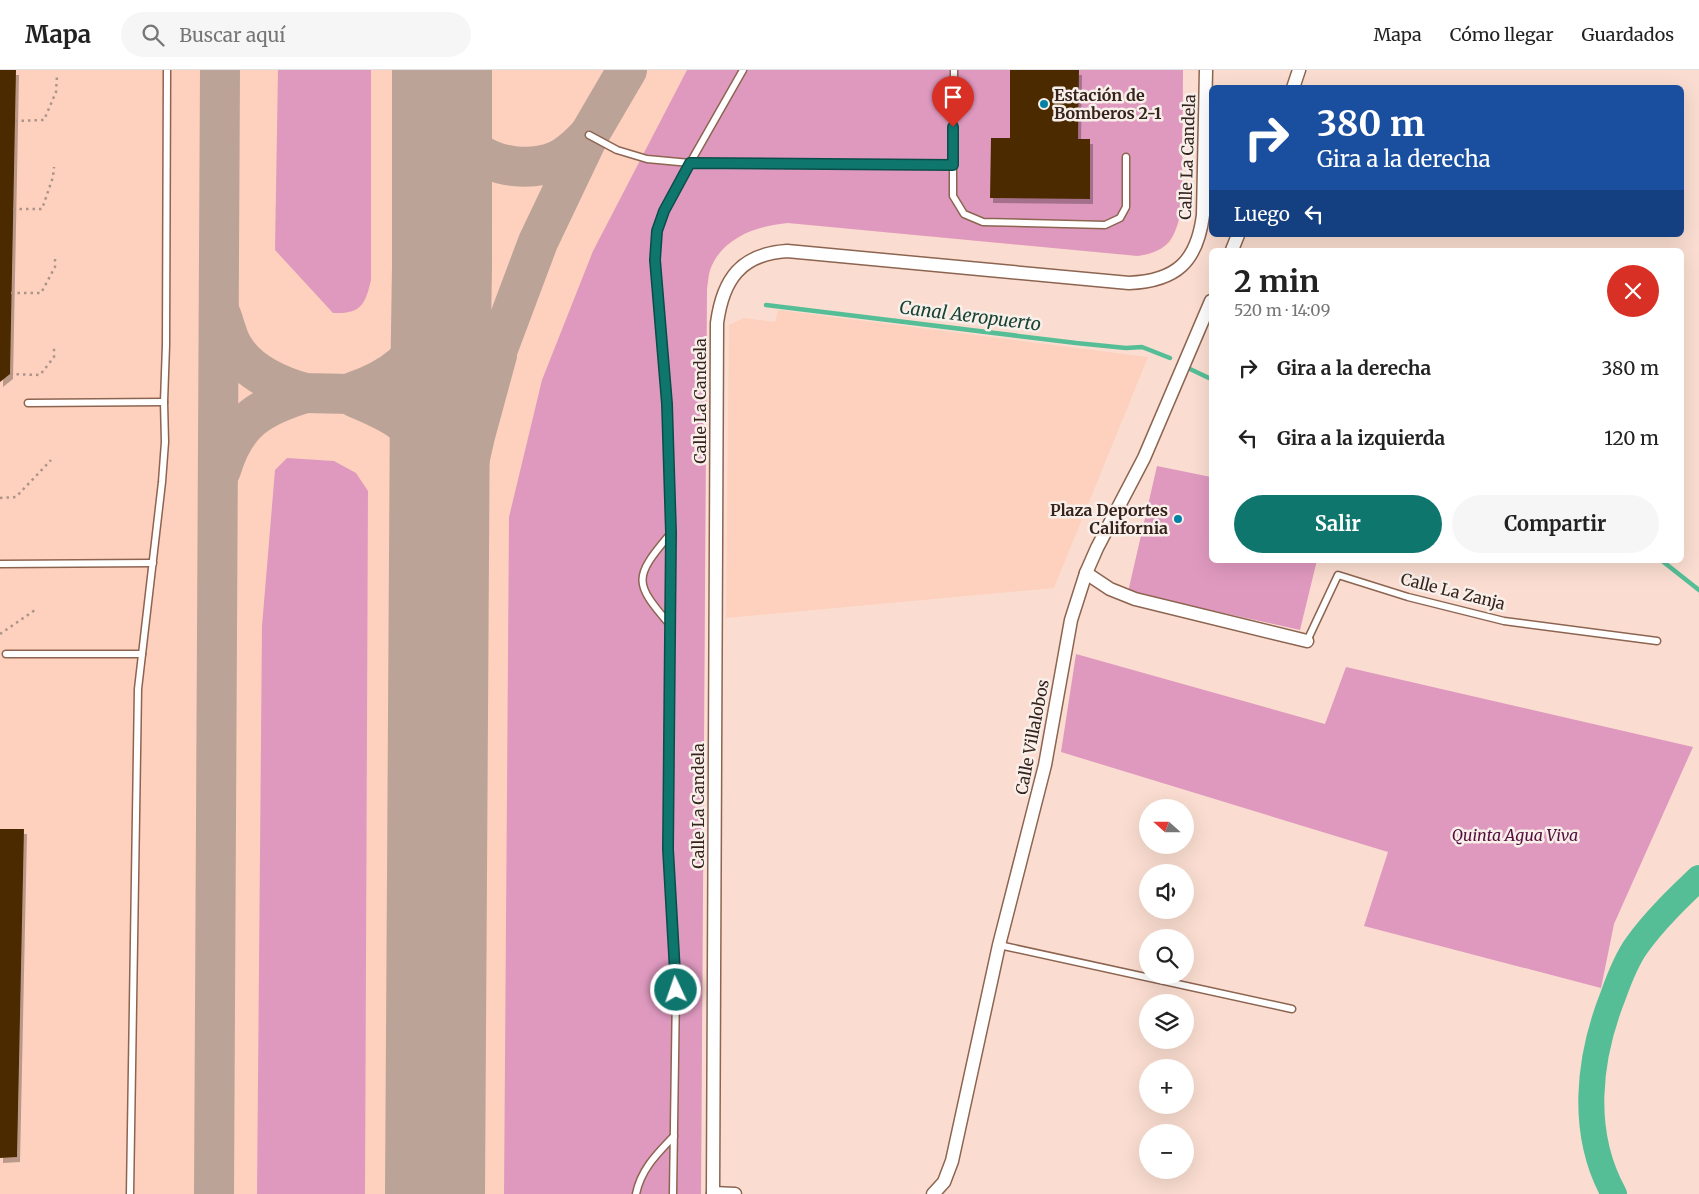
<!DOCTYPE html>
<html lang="es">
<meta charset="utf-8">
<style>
:root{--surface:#fff;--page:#f6f6f6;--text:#222;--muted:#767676;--line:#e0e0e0;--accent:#0f766e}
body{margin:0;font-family:Merriweather,serif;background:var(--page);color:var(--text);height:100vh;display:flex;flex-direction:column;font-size:19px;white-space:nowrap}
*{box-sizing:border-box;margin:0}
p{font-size:16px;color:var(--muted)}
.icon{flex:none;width:28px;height:28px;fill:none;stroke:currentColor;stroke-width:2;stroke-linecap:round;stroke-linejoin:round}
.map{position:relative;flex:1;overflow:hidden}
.panel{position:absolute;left:1209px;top:178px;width:475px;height:315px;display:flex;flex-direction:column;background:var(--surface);border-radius:8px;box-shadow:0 5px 20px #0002}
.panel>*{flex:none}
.banner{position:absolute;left:1209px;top:15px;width:475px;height:152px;border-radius:8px;box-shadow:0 5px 20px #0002;background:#1a4fa0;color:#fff;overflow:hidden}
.needle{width:32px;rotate:291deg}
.controls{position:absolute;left:1139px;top:729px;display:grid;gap:10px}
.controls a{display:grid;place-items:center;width:55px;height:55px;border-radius:50%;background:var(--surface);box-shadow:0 5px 20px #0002;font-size:25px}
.pin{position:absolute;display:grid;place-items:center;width:42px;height:42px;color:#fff;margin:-51px -21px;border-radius:50% 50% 50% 0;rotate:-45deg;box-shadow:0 0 5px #0007}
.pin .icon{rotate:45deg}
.me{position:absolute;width:55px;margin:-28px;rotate:357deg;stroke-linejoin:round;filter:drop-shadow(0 0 4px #0008)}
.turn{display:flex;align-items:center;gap:18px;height:105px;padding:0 25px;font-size:22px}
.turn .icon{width:65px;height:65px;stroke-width:2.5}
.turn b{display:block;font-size:35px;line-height:42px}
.then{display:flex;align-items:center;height:48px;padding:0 25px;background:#0003;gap:10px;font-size:19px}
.round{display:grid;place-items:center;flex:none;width:52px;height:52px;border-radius:26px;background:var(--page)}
.headline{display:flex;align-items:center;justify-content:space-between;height:85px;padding:0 25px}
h1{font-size:30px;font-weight:700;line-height:38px}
.primary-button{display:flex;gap:10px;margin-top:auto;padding:10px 25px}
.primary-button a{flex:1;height:58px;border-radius:30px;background:var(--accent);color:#fff;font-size:20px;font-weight:700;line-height:58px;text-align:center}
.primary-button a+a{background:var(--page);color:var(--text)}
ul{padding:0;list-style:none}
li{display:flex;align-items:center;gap:15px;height:70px;padding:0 25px}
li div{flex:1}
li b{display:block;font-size:19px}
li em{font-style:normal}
header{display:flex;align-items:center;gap:30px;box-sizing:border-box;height:70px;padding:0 25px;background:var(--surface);border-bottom:1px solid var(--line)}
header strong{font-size:24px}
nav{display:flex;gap:28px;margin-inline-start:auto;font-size:18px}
.search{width:350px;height:45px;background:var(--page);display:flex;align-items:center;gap:12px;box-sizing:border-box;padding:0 18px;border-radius:28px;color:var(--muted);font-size:19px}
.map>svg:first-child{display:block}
.built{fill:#fdd1bd}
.green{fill:#df99bf}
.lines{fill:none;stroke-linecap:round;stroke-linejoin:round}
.stream{stroke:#55be96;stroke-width:4.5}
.river{stroke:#55be96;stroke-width:26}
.taxiway{stroke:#bca398;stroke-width:40}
.runway{stroke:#bca398;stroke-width:100}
.building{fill:#4c2c05;filter:url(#shadow)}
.service-casing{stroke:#8d6450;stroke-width:9}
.minor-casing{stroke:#8d6450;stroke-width:15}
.path{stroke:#ad9489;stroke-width:2.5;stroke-dasharray:2.5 4;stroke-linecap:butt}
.service{stroke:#fff;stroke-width:6}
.minor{stroke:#fff;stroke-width:12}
.route-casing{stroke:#0a4d48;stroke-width:12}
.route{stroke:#0f766e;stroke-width:9}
.poi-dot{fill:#0082a6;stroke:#f9efea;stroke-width:2}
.labels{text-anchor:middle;stroke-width:5;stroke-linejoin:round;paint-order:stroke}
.poi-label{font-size:16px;font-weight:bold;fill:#36241c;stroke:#f9efea;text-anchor:start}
.street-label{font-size:16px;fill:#36241c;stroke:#f9efea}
.park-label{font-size:16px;font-style:italic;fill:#560e3d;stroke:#f9efea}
.water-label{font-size:18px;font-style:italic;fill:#164333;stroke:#f9efea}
</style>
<header>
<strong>Mapa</strong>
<div class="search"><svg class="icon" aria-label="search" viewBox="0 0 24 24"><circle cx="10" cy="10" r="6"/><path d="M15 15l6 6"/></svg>Buscar aquí</div>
<nav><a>Mapa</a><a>Cómo llegar</a><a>Guardados</a></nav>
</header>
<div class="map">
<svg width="1699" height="1124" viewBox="0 0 1699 1124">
<defs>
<filter id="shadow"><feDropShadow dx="3" dy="5" stdDeviation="0" flood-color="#0004"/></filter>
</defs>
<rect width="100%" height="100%" fill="#faddd0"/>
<!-- built -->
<g class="built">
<polygon points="0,0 1183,0 1182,137 1178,155 1170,173 1150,184 1138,186 788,153 770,154 749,161 728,175 717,185 710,201 707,219 701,1124 0,1124"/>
<polygon points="778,240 1148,287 1054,518 726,548 729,255 744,248 775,252"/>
</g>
<!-- green -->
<g class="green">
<path d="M278,0H371V210C365,235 361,244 333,243L275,180Z"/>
<path d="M687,0H1183L1182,137C1175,168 1170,181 1138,186L788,153C757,156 722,167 710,200C708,206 708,213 707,219L701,1124H504L509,447L542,310L593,181Z"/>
<polygon points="287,388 334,391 356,403 368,421 365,1124 257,1124 262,556 275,400"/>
<polygon points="1157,396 1211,407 1211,490 1317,490 1300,560 1128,522"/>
<polygon points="1076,584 1325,654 1346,597 1693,677 1614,854 1601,918 1364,856 1388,782 1061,682"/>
</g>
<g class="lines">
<!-- stream -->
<g class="stream">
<polyline points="766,235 1076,273 1126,278 1142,277 1170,288"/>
<polyline points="1190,299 1211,309"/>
<polyline points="1661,490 1699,520"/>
</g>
<!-- river -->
<path class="river" d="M1614,1124C1580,1063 1588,989 1613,926C1619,909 1626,890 1637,875C1655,850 1677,829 1699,808"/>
<!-- taxiway -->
<g class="taxiway">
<path d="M442,39C452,54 461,70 475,81C496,98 531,101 556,91C569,86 579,75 589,65"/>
<path d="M221,245C225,255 227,266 232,275C246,301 277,315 305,323L440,326L456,320L472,312L488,296L499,276L538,172L589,65L627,0"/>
<path d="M353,322C391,309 419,289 432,250C438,233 439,214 442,197"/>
<path d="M356,328C385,340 412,352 428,381C434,391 436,404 440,415"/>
<path d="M221,400C235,352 259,337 305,323"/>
<polyline points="439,571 462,424 475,366 497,285"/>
<polyline points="214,1124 220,0"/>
</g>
<!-- runway -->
<polyline class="runway" points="435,1124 440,326 442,197 442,0"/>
</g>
<!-- building -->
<g class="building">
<polygon points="0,0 16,0 10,304 0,312"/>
<polygon points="1010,0 1079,0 1078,69 1090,69 1090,129 990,128 991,68 1010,68"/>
<polygon points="0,759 24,759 17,1087 0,1088"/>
</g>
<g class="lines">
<defs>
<g id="service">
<polyline points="589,65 617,80 647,89 690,93 953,95 954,0"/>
<polyline points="953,95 953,126 964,144 983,152 1105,155 1120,148 1126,137 1126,87"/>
<polyline points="28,333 164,332"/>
<polyline points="0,494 153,493"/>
<path d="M671,556C633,512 633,508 671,463"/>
<polyline points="1307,571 1338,505 1408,527 1504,551 1657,571"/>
<polyline points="6,584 142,584"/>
<polyline points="999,875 1292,939"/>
<polyline points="130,1124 138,619 162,412 165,372 164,332 166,275 167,0"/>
<path d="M636,1124C641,1099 657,1084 674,1066"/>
<polyline points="673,1124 676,920 668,779 671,463 667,334 655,190 657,161 664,141 690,93 743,0"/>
</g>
<g id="minor">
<polyline points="1293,18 1299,0"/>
<polyline points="1232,180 1238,165"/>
<polyline points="1086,503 1110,519 1135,529 1307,571"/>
<polyline points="713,1123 735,1124"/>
<path d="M713,1124L717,253C723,209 741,184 787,181L1129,213C1176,211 1197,192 1203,145L1206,0"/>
<polyline points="933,1124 944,1112 952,1091 999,875 1045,695 1071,550 1086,503 1097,478 1144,388 1211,231"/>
</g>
</defs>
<!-- service casing -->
<use href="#service" class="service-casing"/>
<!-- minor casing -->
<use href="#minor" class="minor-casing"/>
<!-- path -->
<g class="path">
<polyline points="15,51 44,50 56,22 57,6"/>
<polyline points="13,139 42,139 53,107 54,97"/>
<polyline points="11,223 41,223 55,197 55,186"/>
<polyline points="10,304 40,305 54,287 54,277"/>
<polyline points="0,428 16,427 51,390"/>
<polyline points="0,564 35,540"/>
</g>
<!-- service -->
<use href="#service" class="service"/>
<!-- minor -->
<use href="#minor" class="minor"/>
</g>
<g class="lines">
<defs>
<polyline id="route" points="676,920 668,779 671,463 667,334 655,190 657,161 664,141 690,93 953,95 953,57"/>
</defs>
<!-- route casing -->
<use href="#route" class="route-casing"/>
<!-- route -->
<use href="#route" class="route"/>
</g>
<!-- markers -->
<g class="poi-dot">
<circle cx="1044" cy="34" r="5"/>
<circle cx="1178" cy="449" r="5"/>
</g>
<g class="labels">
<!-- poi labels -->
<g class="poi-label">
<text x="1054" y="31">Estación de<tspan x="1054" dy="18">Bomberos 2-1</tspan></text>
<text x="1168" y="446" text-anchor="end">Plaza Deportes<tspan x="1168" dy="18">California</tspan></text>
</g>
<!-- street labels -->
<g class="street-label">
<text transform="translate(1187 87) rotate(-88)" y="6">Calle La Candela</text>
<text transform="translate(700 331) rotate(-90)" y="6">Calle La Candela</text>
<text transform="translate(1453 521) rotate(14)" y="6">Calle La Zanja</text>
<text transform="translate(1032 667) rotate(-79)" y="6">Calle Villalobos</text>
<text transform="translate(698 736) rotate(-90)" y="6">Calle La Candela</text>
</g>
<!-- park labels -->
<g class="park-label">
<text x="1515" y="771">Quinta Agua Viva</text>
</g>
<!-- water labels -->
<g class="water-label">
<text transform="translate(970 246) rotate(7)" y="6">Canal Aeropuerto</text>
</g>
</g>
</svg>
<div class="controls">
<a><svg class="needle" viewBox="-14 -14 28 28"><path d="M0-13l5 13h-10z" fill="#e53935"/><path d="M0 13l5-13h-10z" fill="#767676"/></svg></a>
<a><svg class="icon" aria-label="sound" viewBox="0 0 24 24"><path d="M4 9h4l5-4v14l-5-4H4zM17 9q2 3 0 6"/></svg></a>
<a><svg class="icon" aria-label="search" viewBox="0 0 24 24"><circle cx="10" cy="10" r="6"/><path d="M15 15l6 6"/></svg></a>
<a><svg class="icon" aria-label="layers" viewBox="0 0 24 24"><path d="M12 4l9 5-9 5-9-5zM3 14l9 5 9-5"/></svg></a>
<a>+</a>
<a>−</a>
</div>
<div class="pin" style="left:953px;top:57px;background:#d93025"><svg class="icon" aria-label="arrive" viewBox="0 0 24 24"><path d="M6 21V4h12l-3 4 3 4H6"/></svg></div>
<svg class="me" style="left:676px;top:920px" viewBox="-20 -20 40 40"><circle r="17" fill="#0f766e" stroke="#fff" stroke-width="3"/><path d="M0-11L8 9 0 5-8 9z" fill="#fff"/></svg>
<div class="banner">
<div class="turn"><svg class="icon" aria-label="right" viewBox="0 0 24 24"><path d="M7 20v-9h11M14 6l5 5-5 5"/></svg><div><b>380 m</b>Gira a la derecha</div></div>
<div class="then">Luego<svg class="icon" aria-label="left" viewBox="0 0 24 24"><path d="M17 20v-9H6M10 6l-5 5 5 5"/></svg></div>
</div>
<section class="panel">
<div class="headline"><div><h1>2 min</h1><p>520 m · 14:09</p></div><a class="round" style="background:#d93025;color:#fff"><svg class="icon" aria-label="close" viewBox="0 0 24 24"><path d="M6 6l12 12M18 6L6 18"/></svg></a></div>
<ul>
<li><svg class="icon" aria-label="right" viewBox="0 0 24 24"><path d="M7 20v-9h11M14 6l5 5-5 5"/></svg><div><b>Gira a la derecha</b></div><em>380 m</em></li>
<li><svg class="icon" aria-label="left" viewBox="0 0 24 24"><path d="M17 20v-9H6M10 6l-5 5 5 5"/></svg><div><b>Gira a la izquierda</b></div><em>120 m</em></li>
</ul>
<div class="primary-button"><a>Salir</a><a>Compartir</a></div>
</section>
</div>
